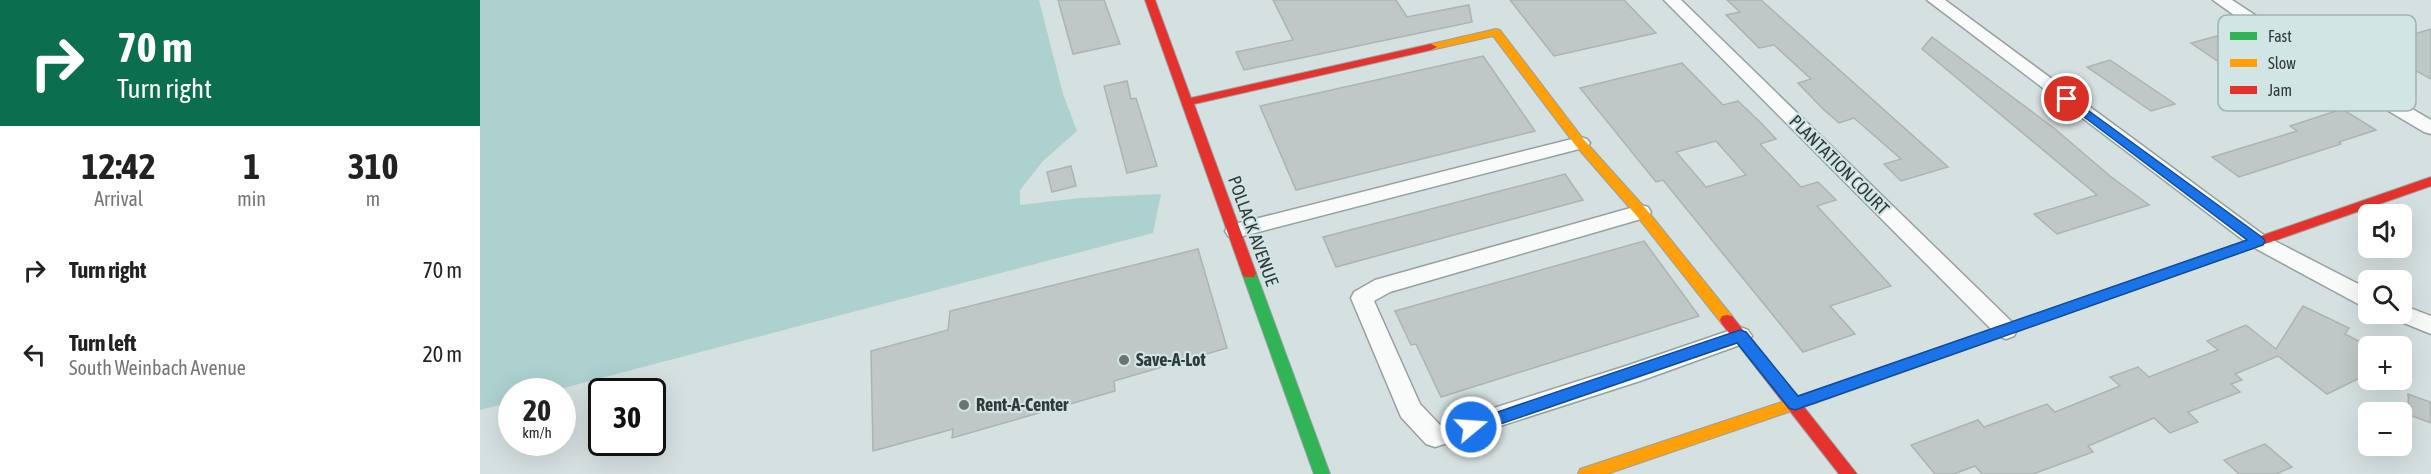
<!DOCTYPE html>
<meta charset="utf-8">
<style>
:root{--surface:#fff;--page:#f6f6f6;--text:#222;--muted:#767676}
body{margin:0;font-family:"Asap Condensed",sans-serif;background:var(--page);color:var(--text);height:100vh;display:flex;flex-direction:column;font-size:22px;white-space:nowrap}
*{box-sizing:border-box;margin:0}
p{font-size:20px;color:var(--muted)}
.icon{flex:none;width:33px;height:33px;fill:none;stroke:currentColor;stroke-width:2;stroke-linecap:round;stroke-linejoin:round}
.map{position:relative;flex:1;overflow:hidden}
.panel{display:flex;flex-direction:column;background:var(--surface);width:480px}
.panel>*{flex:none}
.banner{background:#0b6e4f;color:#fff;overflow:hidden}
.buttons{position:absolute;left:1878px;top:204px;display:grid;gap:12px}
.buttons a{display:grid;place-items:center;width:54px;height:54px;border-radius:9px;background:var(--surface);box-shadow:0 6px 24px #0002;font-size:30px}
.speed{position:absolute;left:18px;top:378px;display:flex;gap:12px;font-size:30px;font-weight:700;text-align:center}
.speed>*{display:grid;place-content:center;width:78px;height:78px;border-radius:50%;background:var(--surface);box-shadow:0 6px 24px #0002;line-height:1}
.speed small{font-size:15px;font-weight:400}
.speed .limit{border:3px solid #111;border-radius:9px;background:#fff;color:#111}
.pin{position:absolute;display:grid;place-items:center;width:51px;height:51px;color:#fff;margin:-26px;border:3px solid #fff;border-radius:50%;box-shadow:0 2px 6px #0007}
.me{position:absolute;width:66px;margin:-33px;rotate:72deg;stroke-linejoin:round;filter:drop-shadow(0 0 4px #0008)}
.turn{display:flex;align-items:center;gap:21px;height:126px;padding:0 18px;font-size:27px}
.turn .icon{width:78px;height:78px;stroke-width:2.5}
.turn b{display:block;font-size:42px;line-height:51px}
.eta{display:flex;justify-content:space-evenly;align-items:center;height:102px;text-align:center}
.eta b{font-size:36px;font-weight:700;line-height:42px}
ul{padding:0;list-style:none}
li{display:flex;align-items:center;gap:18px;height:84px;padding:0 18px}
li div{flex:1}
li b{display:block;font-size:22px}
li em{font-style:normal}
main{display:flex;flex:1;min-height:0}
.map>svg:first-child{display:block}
.green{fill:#acd1cf}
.building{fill:#bfc8c7;stroke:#abb4b3;stroke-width:1.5;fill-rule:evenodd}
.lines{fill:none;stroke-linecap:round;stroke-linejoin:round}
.street-casing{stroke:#97a0a0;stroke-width:3}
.fast-casing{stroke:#97a0a0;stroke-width:2}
.slow-casing{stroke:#97a0a0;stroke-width:2}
.jam-casing{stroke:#97a0a0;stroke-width:2}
.street{fill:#f9fafa;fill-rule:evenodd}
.fast{fill:#30b455;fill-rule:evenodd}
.slow{fill:#ff9f0a;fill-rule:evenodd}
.jam{fill:#e5322d;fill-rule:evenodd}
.route{fill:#1a73e8;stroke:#114b97;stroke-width:1.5}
.poi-dot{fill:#6a7473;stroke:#d0e5e4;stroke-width:2}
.labels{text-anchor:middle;stroke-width:4.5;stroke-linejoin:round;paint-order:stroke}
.street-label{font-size:18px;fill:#313a39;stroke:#d0e5e4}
.poi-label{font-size:18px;font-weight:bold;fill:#313a39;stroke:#d0e5e4;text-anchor:start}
.key{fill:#d0e5e4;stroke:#a0b2b1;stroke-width:1.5}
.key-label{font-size:16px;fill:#313a39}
</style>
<main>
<section class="panel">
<div class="banner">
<div class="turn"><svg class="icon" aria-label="right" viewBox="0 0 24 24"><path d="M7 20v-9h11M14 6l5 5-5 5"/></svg><div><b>70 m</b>Turn right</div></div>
</div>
<div class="eta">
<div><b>12:42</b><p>Arrival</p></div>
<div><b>1</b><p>min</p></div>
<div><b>310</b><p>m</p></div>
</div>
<ul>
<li><svg class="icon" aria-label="right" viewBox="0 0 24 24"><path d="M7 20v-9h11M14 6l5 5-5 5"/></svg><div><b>Turn right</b></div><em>70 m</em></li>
<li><svg class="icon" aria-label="left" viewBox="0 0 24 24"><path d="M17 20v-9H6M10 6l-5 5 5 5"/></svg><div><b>Turn left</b><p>South Weinbach Avenue</p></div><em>20 m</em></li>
</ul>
</section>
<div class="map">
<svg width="1951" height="474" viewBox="0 0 1951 474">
<rect width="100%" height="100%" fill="#d5e0e0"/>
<!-- green -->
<polygon class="green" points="0,0 559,0 583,94 597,131 563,161 540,190 540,205 600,198 681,194 673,233 72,391 32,392 31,402 0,410"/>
<!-- building -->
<g class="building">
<polygon points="578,0 624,0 640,44 593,54"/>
<polygon points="793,0 916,0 927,17 989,5 992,22 764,70 756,52 813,40"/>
<polygon points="1030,0 1144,0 1176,33 1074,56"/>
<polygon points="1247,0 1281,0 1468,167 1421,181 1404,164 1421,159 1374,118 1359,123 1342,108 1318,83 1331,79 1294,45 1279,48 1246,15 1260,12"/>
<polygon points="1951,29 1951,79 1892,47"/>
<polygon points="1737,36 1786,67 1758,75 1711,43"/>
<polygon points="1452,37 1575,129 1630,176 1669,205 1577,234 1554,214 1617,195 1442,49"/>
<polygon points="1003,56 1055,131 816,190 780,106"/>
<polygon points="1630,60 1695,104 1671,111 1607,67"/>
<path d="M1202,63L1243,105L1258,101L1281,123L1296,139L1280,144L1321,187L1338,182L1356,200L1337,206L1411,286L1350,306L1375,334L1323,352L1183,180L1176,182L1100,88ZM1236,141L1266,175L1226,187L1196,152Z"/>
<polygon points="647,81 651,99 656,98 677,166 647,173 624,86"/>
<polygon points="1862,109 1896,130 1859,142 1861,144 1759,177 1732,157 1817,131 1810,126"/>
<polygon points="591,166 596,186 572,192 567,172"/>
<polygon points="1085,174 1103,200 856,267 843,237"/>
<polygon points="1164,241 1219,316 961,397 936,344 931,345 915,311"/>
<polygon points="718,249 747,348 634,381 635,391 472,438 473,429 393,451 391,351 468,330 470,311"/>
<polygon points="1823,306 1869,328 1865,334 1888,346 1888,374 1847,394 1798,356 1755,374 1762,380 1751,384 1760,392 1708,412 1718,422 1690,433 1674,418 1608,446 1613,452 1553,474 1502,474 1495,466 1474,474 1455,474 1431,445 1498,420 1504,427 1567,404 1575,412 1640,386 1630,377 1658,367 1669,377 1738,350 1727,341 1766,325 1796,349"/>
<polygon points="1928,394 1950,402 1951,423 1929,415"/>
<polygon points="1785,444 1812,467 1796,474 1759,474 1744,460"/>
</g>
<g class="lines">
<defs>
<g id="street">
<polygon points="1184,0 1201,0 1534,324 1537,330 1534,336 1526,339 1518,336"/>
<polygon points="1447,0 1465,0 1785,236 1888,289 1888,307 1880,305 1771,246"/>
<polygon points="1733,0 1752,0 1801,32 1951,120 1951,134 1944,132 1789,40"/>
<polygon points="1100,137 1107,139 1110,143 1107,147 755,238 748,236 745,231 748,226 755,224"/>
<polygon points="1161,205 1168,207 1171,212 1168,217 910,292 894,301 940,404 960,425 1146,366 1260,327 1268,330 1272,336 1268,342 1160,381 955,447 946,444 921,417 871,298 874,292 895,280"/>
<polygon points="1922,305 1951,316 1951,334 1914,319 1911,314 1922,314"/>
</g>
<g id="fast">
<polygon points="1754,245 1761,250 1759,253 1338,402 1332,404 1326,402 1324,398 1326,394"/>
<polygon points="769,268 774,269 776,273 850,474 834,474 762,273 764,269"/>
</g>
<g id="slow">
<polygon points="1016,29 1020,30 1104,140 1166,209 1252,316 1254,320 1252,324 1242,324 1156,215 1096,146 1013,36 951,50 945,47 947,45"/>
<polygon points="1332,392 1338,394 1340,398 1338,402 1127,474 1098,474 1100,469 1106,467"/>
</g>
<g id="jam">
<polygon points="665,0 675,0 711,98 951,44 957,47 951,50 714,104 776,273 774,277 764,277 762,273"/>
<polygon points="1951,177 1951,186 1759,253 1749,253 1747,250 1749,247"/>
<polygon points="1247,315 1252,316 1377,474 1359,474 1242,324 1240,320 1242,316"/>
</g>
</defs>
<!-- street casing -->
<use href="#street" class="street-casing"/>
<!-- fast casing -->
<use href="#fast" class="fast-casing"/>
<!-- slow casing -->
<use href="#slow" class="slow-casing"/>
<!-- jam casing -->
<use href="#jam" class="jam-casing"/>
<!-- street -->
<use href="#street" class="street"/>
<!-- fast -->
<use href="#fast" class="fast"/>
<!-- slow -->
<use href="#slow" class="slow"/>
<!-- jam -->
<use href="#jam" class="jam"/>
</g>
<!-- route -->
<polygon class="route" points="1587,95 1783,238 1785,241 1783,245 1315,410 1309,408 1257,343 991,434 985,432 983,427 985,423 1260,330 1266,332 1318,396 1767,240 1583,101 1583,96"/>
<!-- markers -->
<g class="poi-dot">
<circle cx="644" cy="360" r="6"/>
<circle cx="484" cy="405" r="6"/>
</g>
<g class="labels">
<!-- street labels -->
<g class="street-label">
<text transform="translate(1359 165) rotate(45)" y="6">PLANTATION COURT</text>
<text transform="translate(773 231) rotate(70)" y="6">POLLACK AVENUE</text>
</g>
<!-- poi labels -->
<g class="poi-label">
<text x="656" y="366">Save-A-Lot</text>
<text x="496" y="411">Rent-A-Center</text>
</g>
</g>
<!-- legend -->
<rect x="1738" y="15" width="198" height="96" rx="9" class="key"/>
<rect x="1750" y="32" width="27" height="8" fill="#30b455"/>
<rect x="1750" y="59" width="27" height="8" fill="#ff9f0a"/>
<rect x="1750" y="86" width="27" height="8" fill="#e5322d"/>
<g class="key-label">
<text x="1788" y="42">Fast</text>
<text x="1788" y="69">Slow</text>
<text x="1788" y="96">Jam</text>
</g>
</svg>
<div class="buttons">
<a><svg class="icon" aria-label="sound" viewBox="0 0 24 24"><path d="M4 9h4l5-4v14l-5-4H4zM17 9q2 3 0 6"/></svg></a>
<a><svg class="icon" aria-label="search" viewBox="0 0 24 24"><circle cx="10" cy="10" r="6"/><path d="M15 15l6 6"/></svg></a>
<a>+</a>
<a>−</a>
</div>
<div class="speed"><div>20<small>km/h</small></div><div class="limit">30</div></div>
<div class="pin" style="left:1587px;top:99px;background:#d93025"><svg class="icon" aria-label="arrive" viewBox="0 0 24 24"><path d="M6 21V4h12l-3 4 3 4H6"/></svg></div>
<svg class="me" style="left:991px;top:427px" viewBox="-20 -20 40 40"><circle r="17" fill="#1a73e8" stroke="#fff" stroke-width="3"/><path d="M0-11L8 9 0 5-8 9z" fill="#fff"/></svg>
</div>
</main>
